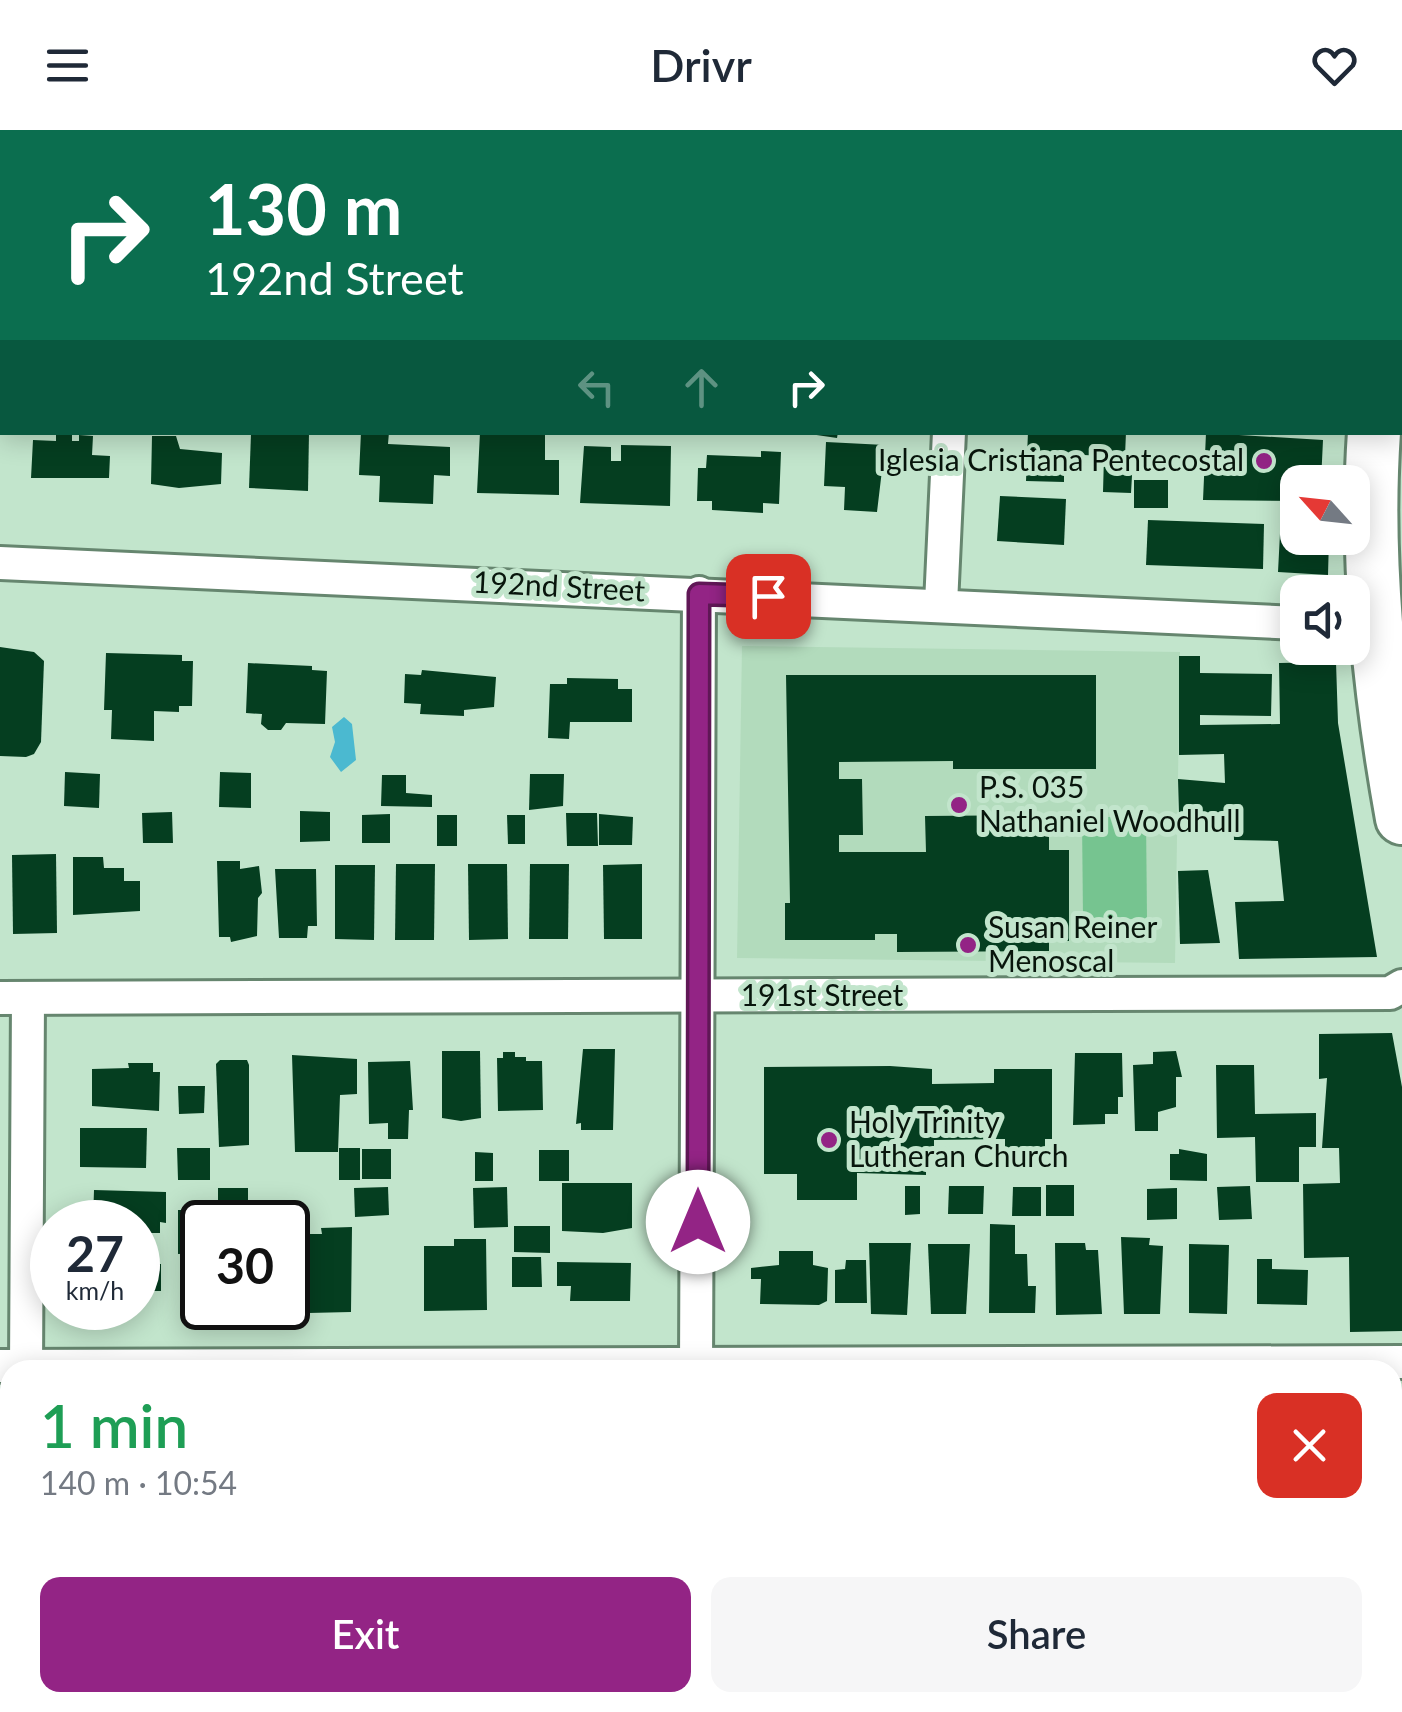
<!DOCTYPE html>
<meta charset="utf-8">
<style>
:root{--surface:#fff;--page:#f6f6f7;--text:#1f2937;--muted:#747a83;--accent:#932485}
body{margin:0;font-family:Lato,sans-serif;background:var(--page);color:var(--text);height:100vh;display:flex;flex-direction:column;font-size:38px;white-space:nowrap}
*{box-sizing:border-box;margin:0}
p{font-size:32px;color:var(--muted)}
.icon{flex:none;width:55px;height:55px;fill:none;stroke:currentColor;stroke-width:2;stroke-linecap:round;stroke-linejoin:round}
.map{position:relative;flex:1;overflow:hidden}
.panel{position:absolute;left:0px;top:1230px;width:1402px;height:352px;display:flex;flex-direction:column;background:var(--surface);border-radius:30px 30px 0 0;box-shadow:0 5px 25px #0003}
.panel>*{flex:none}
.banner{position:absolute;left:0px;top:0px;width:1402px;height:305px;box-shadow:0 5px 25px #0003;background:#0b6e4f;color:#fff;overflow:hidden}
.needle{width:65px;rotate:297deg}
.controls{position:absolute;left:1280px;top:335px;display:grid;gap:20px}
.controls a{display:grid;place-items:center;width:90px;height:90px;border-radius:20px;background:var(--surface);box-shadow:0 5px 25px #0003;font-size:50px}
.speed{position:absolute;left:30px;top:1070px;display:flex;gap:20px;font-size:50px;font-weight:700;text-align:center}
.speed>*{display:grid;place-content:center;width:130px;height:130px;border-radius:50%;background:var(--surface);box-shadow:0 5px 25px #0003;line-height:1}
.speed small{font-size:25px;font-weight:400}
.speed .limit{border:5px solid #111;border-radius:15px;background:#fff;color:#111}
.pin{position:absolute;display:grid;place-items:center;width:85px;height:85px;color:#fff;margin:-42px;border-radius:20px;box-shadow:0 5px 15px #0006}
.me{position:absolute;width:110px;margin:-55px;rotate:0deg;stroke-linejoin:round;filter:drop-shadow(0 0 8px #0008)}
.turn{display:flex;align-items:center;gap:35px;height:210px;padding:0 40px;font-size:45px}
.turn .icon{width:130px;height:130px;stroke-width:2.5}
.turn b{display:block;font-size:70px;line-height:85px}
.lanes{display:flex;align-items:center;height:95px;padding:0 40px;background:#0003;justify-content:center;gap:50px;direction:ltr}
.lanes .off{opacity:.35}
.round{display:grid;place-items:center;flex:none;width:105px;height:105px;border-radius:20px;background:var(--page)}
.summary{display:flex;align-items:center;justify-content:space-between;height:170px;padding:0 40px}
h1{font-size:60px;font-weight:600;line-height:75px;color:#1e9e55}
.primary-button{display:flex;gap:20px;margin-top:auto;padding:20px 40px}
.primary-button a{flex:1;height:115px;border-radius:20px;background:var(--accent);color:#fff;font-size:40px;font-weight:600;line-height:115px;text-align:center}
.primary-button a+a{background:var(--page);color:var(--text)}
header{display:flex;justify-content:space-between;align-items:center;height:130px;padding:0 40px;background:var(--surface);font-size:45px;font-weight:600}
.map>svg:first-child{display:block}
.built{fill:#b2dbbc}
.green{fill:#76c490}
.water{fill:#4bb9d0}
.building{fill:#053e20}
.lines{fill:none;stroke-linecap:round;stroke-linejoin:round}
.minor-casing{stroke:#66866f;stroke-width:38}
.primary-casing{stroke:#66866f;stroke-width:58}
.minor{stroke:#fff;stroke-width:32}
.primary{stroke:#fff;stroke-width:52}
.route-casing{stroke:#601756;stroke-width:25}
.route{stroke:#932485;stroke-width:18}
.poi-dot{fill:#932485;stroke:#c2e5cc;stroke-width:4}
.labels{text-anchor:middle;stroke-width:10;stroke-linejoin:round;paint-order:stroke}
.poi-label{font-size:30px;fill:#08150c;stroke:#c2e5cc;text-anchor:start}
.street-label{font-size:30px;fill:#08150c;stroke:#c2e5cc}
</style>
<header><svg class="icon" aria-label="menu" viewBox="0 0 24 24"><path d="M4 6h16M4 12h16M4 18h16"/></svg>Drivr<svg class="icon" aria-label="heart" viewBox="0 0 24 24"><path d="M12 20l-8-8c-3-5 5-10 8-4 3-6 11-1 8 4z"/></svg></header>
<div class="map">
<svg width="1402" height="1582" viewBox="0 0 1402 1582">
<rect width="100%" height="100%" fill="#c2e5cc"/>
<!-- built -->
<polygon class="built" points="742,516 1180,522 1175,833 737,828"/>
<!-- green -->
<g class="green">
<polygon points="56,0 240,2 55,2"/>
<polygon points="1082,687 1146,687 1147,789 1083,789"/>
</g>
<!-- water -->
<polygon class="water" points="344,587 352,594 356,630 341,642 330,627 335,612 332,597"/>
<!-- building -->
<g class="building">
<polygon points="56,302 72,302 72,311 79,311 79,305 93,306 92,325 110,326 109,348 31,348 33,310 56,311"/>
<polygon points="309,302 308,361 249,358 251,304"/>
<polygon points="361,302 389,302 388,314 450,317 450,346 434,345 433,374 379,372 380,346 359,345"/>
<polygon points="480,302 545,303 545,330 559,330 559,365 477,363"/>
<polygon points="796,302 838,302 837,308"/>
<polygon points="1028,302 1126,302 1125,326 1111,327 1133,328 1131,363 1103,362 1104,326 1064,324 1064,352 1026,351"/>
<polygon points="1206,303 1323,310 1321,352 1298,352 1298,371 1203,370"/>
<polygon points="152,306 176,306 180,319 222,323 221,354 179,358 151,354"/>
<polygon points="826,312 885,315 877,382 844,380 845,357 824,356"/>
<polygon points="621,315 671,316 670,376 580,373 584,316 611,317 611,331 621,331"/>
<polygon points="761,321 781,322 779,374 763,373 763,383 712,380 712,371 697,371 698,338 706,338 707,325 761,327"/>
<rect x="1134" y="350" width="34" height="28"/>
<polygon points="1000,366 1066,369 1064,415 997,411"/>
<polygon points="1281,384 1298,385 1298,408 1329,408 1328,445 1278,442"/>
<polygon points="1148,390 1264,394 1263,439 1146,435"/>
<polygon points="0,517 34,522 44,531 41,612 34,624 26,627 0,626"/>
<polygon points="106,523 182,525 182,531 193,531 192,576 179,576 179,582 154,581 154,611 111,609 112,580 104,580"/>
<polygon points="1179,526 1200,526 1200,543 1272,544 1271,586 1200,585 1200,595 1280,594 1279,533 1336,532 1338,593 1377,827 1239,829 1235,772 1284,771 1278,711 1234,710 1233,682 1179,684 1178,649 1225,653 1224,624 1179,625"/>
<polygon points="248,533 312,536 312,540 327,541 325,594 286,593 281,600 268,600 261,594 262,584 246,583"/>
<polygon points="422,540 496,547 494,577 464,580 464,586 420,584 421,574 404,573 405,544 421,545"/>
<polygon points="786,545 1096,545 1096,639 953,639 953,631 839,632 839,649 862,649 863,705 839,705 839,722 926,722 925,686 1049,685 1049,720 1069,720 1069,811 1049,811 1049,821 897,822 897,804 875,804 875,810 785,810 785,773 790,773"/>
<polygon points="567,548 618,549 618,559 632,559 632,592 570,592 569,609 548,608 550,554 567,554"/>
<polygon points="65,642 100,644 99,678 64,676"/>
<polygon points="220,642 251,643 251,678 219,677"/>
<polygon points="530,644 564,644 563,676 529,680"/>
<polygon points="382,645 406,645 406,663 432,665 432,677 381,676"/>
<polygon points="300,681 330,682 330,711 300,712"/>
<polygon points="172,682 173,713 143,713 142,683"/>
<polygon points="566,683 597,683 598,716 567,716"/>
<polygon points="390,684 390,713 362,713 362,685"/>
<polygon points="599,684 633,687 632,715 599,715"/>
<rect x="437" y="685" width="20" height="31"/>
<polygon points="507,685 525,685 525,714 508,714"/>
<polygon points="56,724 57,803 13,804 12,725"/>
<polygon points="73,727 103,727 104,738 124,738 124,751 140,751 140,781 73,785"/>
<polygon points="217,731 240,731 240,739 259,736 262,763 258,768 257,806 231,812 230,807 219,807"/>
<polygon points="396,734 435,734 434,810 395,810"/>
<polygon points="468,734 507,734 508,809 469,810"/>
<polygon points="530,734 569,734 568,809 529,809"/>
<polygon points="642,734 642,809 604,809 603,735"/>
<polygon points="335,735 375,735 374,810 335,809"/>
<polygon points="275,739 316,739 317,796 308,796 307,808 279,808"/>
<polygon points="1208,740 1220,813 1180,814 1178,741"/>
<polygon points="1392,903 1402,957 1402,1201 1350,1202 1349,1127 1304,1128 1303,1054 1340,1053 1339,1018 1322,1018 1327,948 1319,949 1319,904"/>
<polygon points="583,919 615,919 613,1000 581,1000 581,993 576,994"/>
<polygon points="442,921 480,921 481,988 461,991 442,988"/>
<polygon points="1176,921 1182,947 1176,947 1176,977 1158,982 1158,1001 1135,1001 1133,935 1153,934 1153,922"/>
<polygon points="503,922 515,922 515,927 526,927 526,931 542,931 543,980 498,981 497,928 503,928"/>
<polygon points="1075,923 1122,923 1123,967 1118,967 1118,984 1105,984 1105,994 1073,995"/>
<polygon points="292,925 357,929 357,964 340,965 338,1022 295,1022"/>
<polygon points="220,930 247,930 249,935 249,1015 219,1017 216,934"/>
<polygon points="410,931 413,980 409,980 408,1009 388,1009 388,993 369,994 368,932"/>
<polygon points="128,933 153,933 153,942 160,942 159,981 92,976 92,939 129,938"/>
<polygon points="1216,935 1254,935 1255,984 1316,983 1316,1017 1299,1017 1299,1052 1256,1052 1255,1007 1217,1008"/>
<polygon points="890,936 932,939 932,954 994,953 994,939 1052,939 1052,1009 1045,1009 1045,1033 1005,1034 1005,1009 934,1010 934,1018 926,1018 926,1045 857,1043 857,1070 797,1070 797,1044 764,1044 764,937"/>
<polygon points="178,956 205,956 204,983 179,984"/>
<polygon points="80,998 147,998 146,1038 80,1037"/>
<polygon points="177,1018 210,1018 210,1050 178,1050"/>
<rect x="339" y="1018" width="21" height="32"/>
<rect x="362" y="1019" width="29" height="30"/>
<polygon points="1179,1019 1207,1024 1207,1051 1170,1050 1170,1024 1179,1024"/>
<rect x="539" y="1020" width="30" height="31"/>
<polygon points="475,1022 493,1023 493,1051 475,1051"/>
<polygon points="562,1053 632,1053 632,1098 603,1103 562,1101"/>
<rect x="1046" y="1055" width="28" height="31"/>
<polygon points="905,1056 920,1056 920,1084 905,1085"/>
<polygon points="949,1056 984,1056 983,1084 948,1084"/>
<polygon points="1250,1056 1252,1089 1219,1090 1217,1057"/>
<polygon points="388,1057 389,1085 355,1087 354,1058"/>
<polygon points="507,1057 508,1097 474,1098 473,1058"/>
<polygon points="1013,1057 1041,1057 1041,1086 1012,1086"/>
<rect x="218" y="1058" width="30" height="33"/>
<polygon points="1177,1058 1177,1089 1147,1090 1147,1059"/>
<polygon points="94,1060 166,1062 166,1093 160,1092 160,1103 138,1103 138,1092 93,1092"/>
<polygon points="178,1080 209,1080 209,1092 202,1092 202,1123 178,1124"/>
<polygon points="990,1094 1015,1095 1015,1124 1027,1124 1028,1156 1036,1156 1035,1183 989,1183"/>
<polygon points="514,1096 550,1096 550,1123 514,1122"/>
<polygon points="352,1097 351,1182 308,1183 306,1104 322,1104 321,1098"/>
<polygon points="1121,1107 1150,1108 1149,1115 1163,1116 1160,1184 1124,1184"/>
<polygon points="454,1109 486,1109 487,1180 424,1181 424,1116 454,1116"/>
<polygon points="869,1113 911,1113 907,1185 871,1184"/>
<polygon points="1055,1113 1085,1113 1086,1120 1098,1120 1102,1184 1056,1185"/>
<polygon points="928,1114 970,1114 966,1184 931,1184"/>
<polygon points="1189,1114 1229,1115 1227,1184 1189,1183"/>
<polygon points="779,1121 813,1121 813,1135 828,1138 827,1171 819,1175 760,1174 761,1149 751,1149 751,1138 779,1135"/>
<polygon points="512,1127 541,1127 542,1157 512,1157"/>
<polygon points="1257,1129 1272,1129 1272,1139 1308,1140 1307,1175 1257,1174"/>
<polygon points="846,1130 866,1130 867,1173 835,1173 835,1140 845,1139"/>
<polygon points="557,1132 631,1133 630,1171 570,1171 571,1156 557,1156"/>
<rect x="138" y="1134" width="23" height="27"/>
<polygon points="191,1145 202,1145 202,1175 192,1175"/>
<polygon points="235,1178 275,1178 275,1184 235,1185"/>
<rect x="1392" y="1275" width="10" height="31"/>
<polygon points="1392,1392 1401,1392 1400,1421 1392,1421"/>
<rect x="1392" y="1490" width="10" height="53"/>
</g>
<g class="lines">
<defs>
<g id="minor">
<polyline points="907,0 962,2"/>
<polyline points="27,2 27,0"/>
<polyline points="348,2 348,0"/>
<polyline points="642,2 643,0"/>
<polyline points="0,28 2,28"/>
<polyline points="1400,224 1402,225"/>
<polyline points="0,433 1298,493"/>
<polyline points="941,474 949,302"/>
<polyline points="0,868 1390,863 1402,856"/>
<polyline points="0,1236 1402,1232"/>
<polyline points="26,1240 28,868"/>
<polyline points="696,1240 699,463"/>
<polyline points="25,1572 25,1582"/>
<polyline points="697,1572 697,1582"/>
</g>
<g id="primary">
<polyline points="1400,66 1402,56"/>
<path d="M1374,302C1365,431 1379,561 1402,688"/>
</g>
</defs>
<!-- minor casing -->
<use href="#minor" class="minor-casing"/>
<!-- primary casing -->
<use href="#primary" class="primary-casing"/>
<!-- minor -->
<use href="#minor" class="minor"/>
<!-- primary -->
<use href="#primary" class="primary"/>
</g>
<g class="lines">
<defs>
<polyline id="route" points="698,1092 699,464 768,466"/>
</defs>
<!-- route casing -->
<use href="#route" class="route-casing"/>
<!-- route -->
<use href="#route" class="route"/>
</g>
<!-- markers -->
<g class="poi-dot">
<circle cx="1264" cy="331" r="10"/>
<circle cx="959" cy="675" r="10"/>
<circle cx="968" cy="815" r="10"/>
<circle cx="829" cy="1010" r="10"/>
</g>
<g class="labels">
<!-- poi labels -->
<g class="poi-label">
<text x="1244" y="341" text-anchor="end">Iglesia Cristiana Pentecostal</text>
<text x="979" y="668">P.S. 035<tspan x="979" dy="34">Nathaniel Woodhull</tspan></text>
<text x="988" y="808">Susan Reiner<tspan x="988" dy="34">Menoscal</tspan></text>
<text x="849" y="1003">Holy Trinity<tspan x="849" dy="34">Lutheran Church</tspan></text>
</g>
<!-- street labels -->
<g class="street-label">
<text transform="translate(559 457) rotate(3)" y="10">192nd Street</text>
<text x="822" y="876">191st Street</text>
</g>
</g>
</svg>
<div class="controls">
<a><svg class="needle" viewBox="-14 -14 28 28"><path d="M0-13l5 13h-10z" fill="#e53935"/><path d="M0 13l5-13h-10z" fill="#747a83"/></svg></a>
<a><svg class="icon" aria-label="sound" viewBox="0 0 24 24"><path d="M4 9h4l5-4v14l-5-4H4zM17 9q2 3 0 6"/></svg></a>
</div>
<div class="speed"><div>27<small>km/h</small></div><div class="limit">30</div></div>
<div class="pin" style="left:768px;top:466px;background:#d93025"><svg class="icon" aria-label="arrive" viewBox="0 0 24 24"><path d="M6 21V4h12l-3 4 3 4H6"/></svg></div>
<svg class="me" style="left:698px;top:1092px" viewBox="-20 -20 40 40"><circle r="19" fill="#fff"/><path d="M0-13L10 11 0 6-10 11z" fill="#932485"/></svg>
<div class="banner">
<div class="turn"><svg class="icon" aria-label="right" viewBox="0 0 24 24"><path d="M7 20v-9h11M14 6l5 5-5 5"/></svg><div><b>130 m</b>192nd Street</div></div>
<div class="lanes"><svg class="icon off" aria-label="left" viewBox="0 0 24 24"><path d="M17 20v-9H6M10 6l-5 5 5 5"/></svg><svg class="icon off" aria-label="ahead" viewBox="0 0 24 24"><path d="M12 20V5M6 11l6-6 6 6"/></svg><svg class="icon" aria-label="right" viewBox="0 0 24 24"><path d="M7 20v-9h11M14 6l5 5-5 5"/></svg></div>
</div>
<section class="panel">
<div class="summary"><div><h1>1 min</h1><p>140 m · 10:54</p></div><a class="round" style="background:#d93025;color:#fff"><svg class="icon" aria-label="close" viewBox="0 0 24 24"><path d="M6 6l12 12M18 6L6 18"/></svg></a></div>
<div class="primary-button"><a>Exit</a><a>Share</a></div>
</section>
</div>
